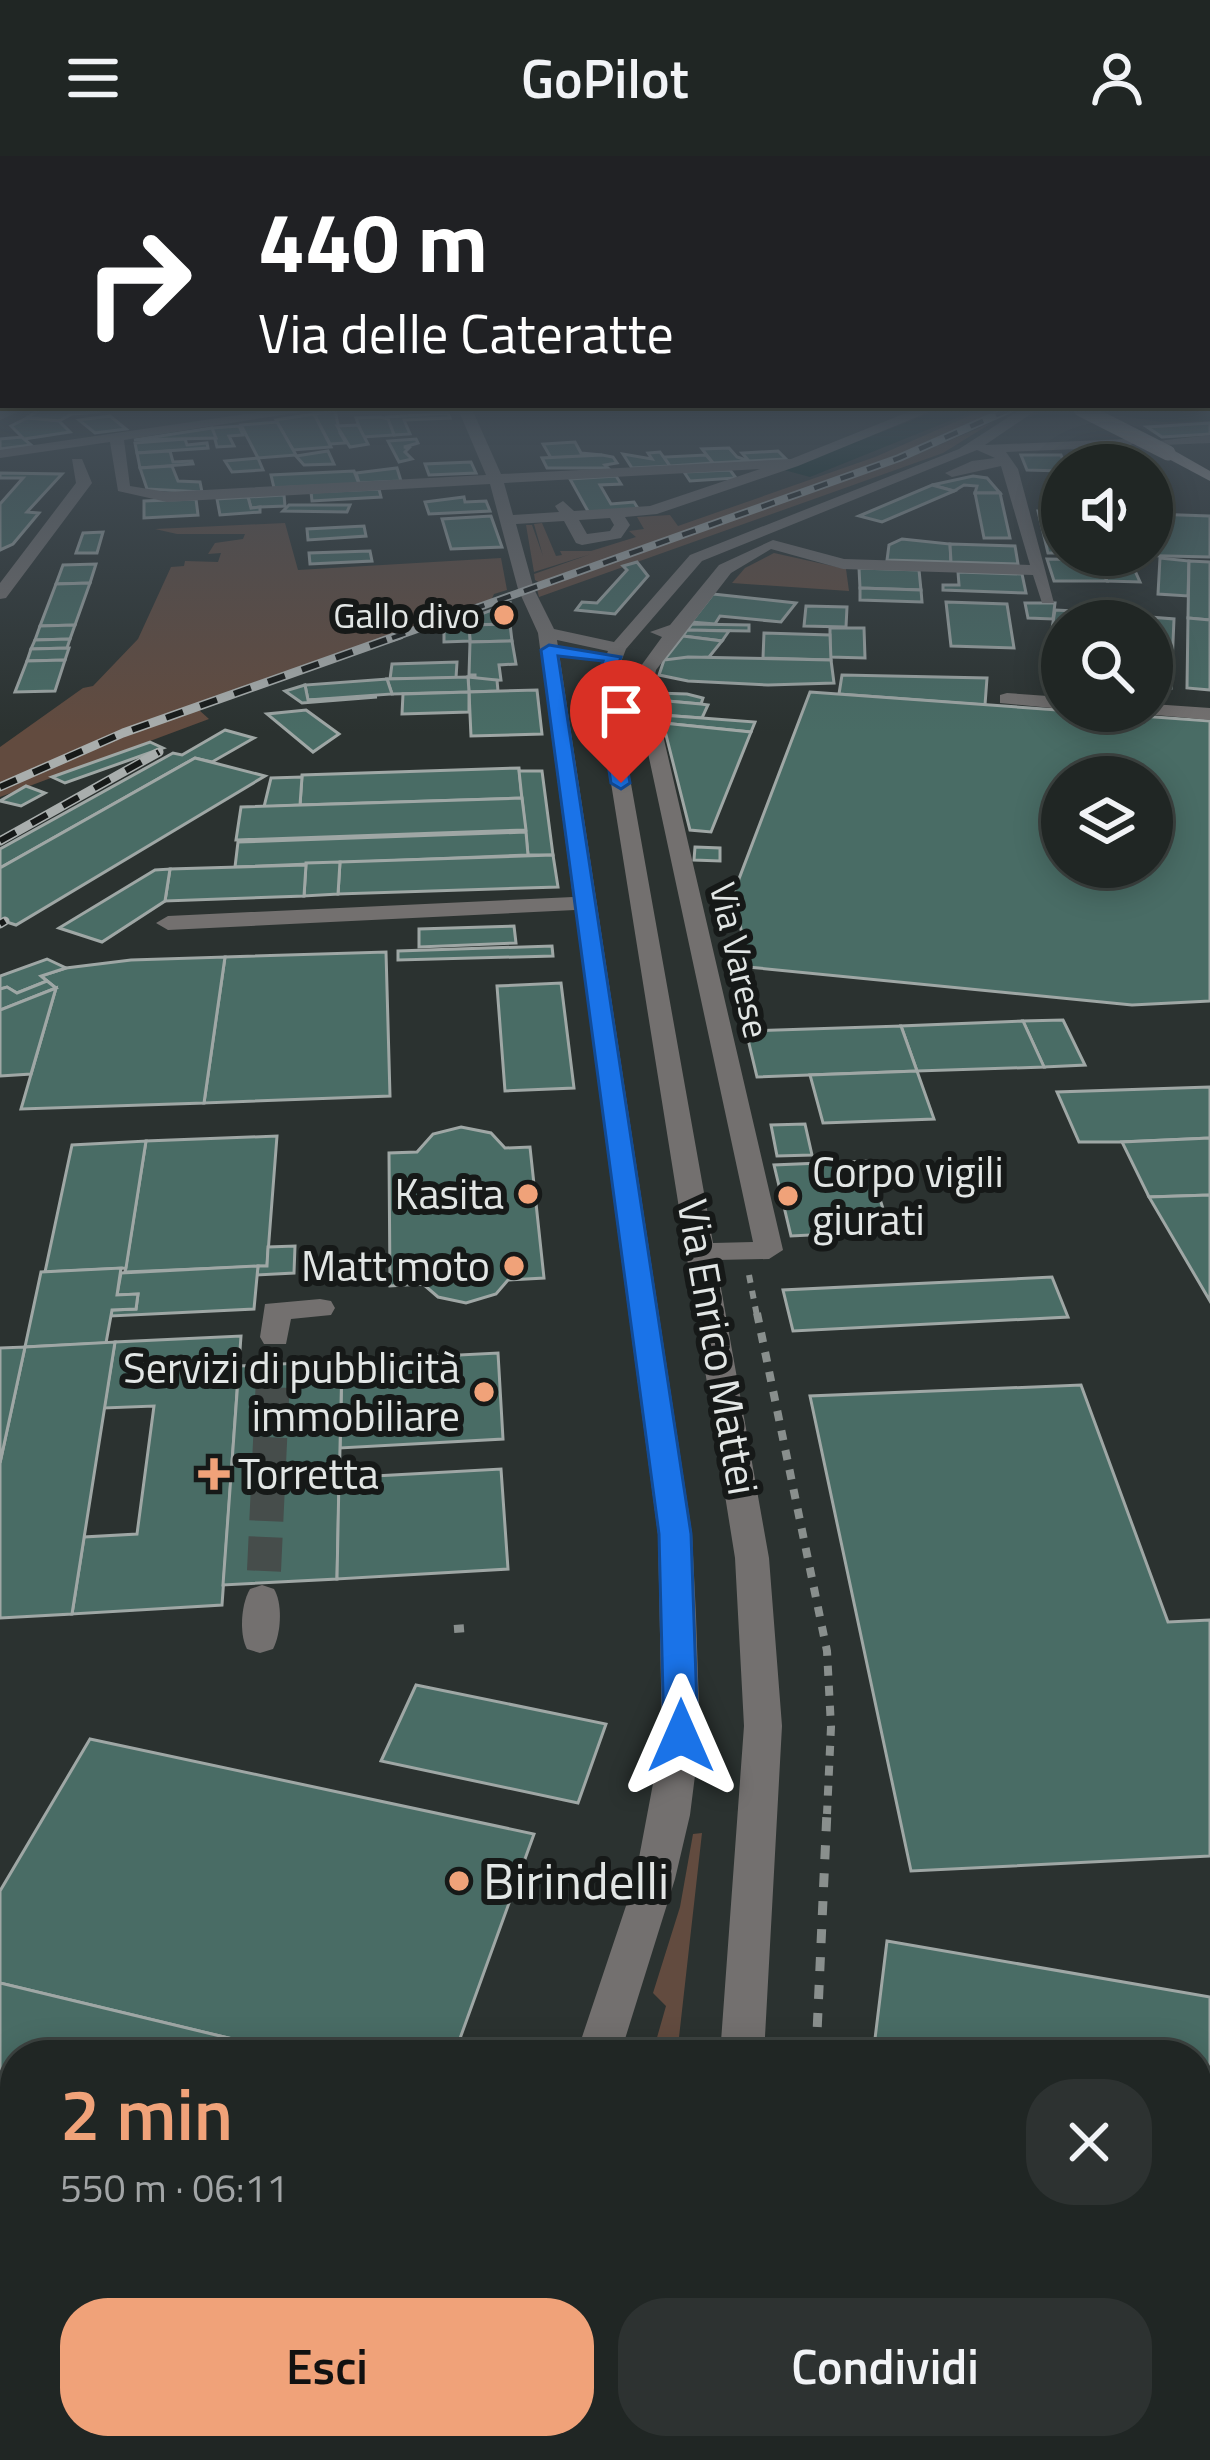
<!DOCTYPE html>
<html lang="it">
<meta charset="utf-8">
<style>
:root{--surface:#202624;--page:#2d3231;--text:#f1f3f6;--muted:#a2a5a6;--line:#3d4341;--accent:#f0a279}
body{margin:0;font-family:"Titillium Web",sans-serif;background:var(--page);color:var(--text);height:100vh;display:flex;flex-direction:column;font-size:45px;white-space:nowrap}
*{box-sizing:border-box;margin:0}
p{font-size:39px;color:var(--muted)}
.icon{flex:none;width:66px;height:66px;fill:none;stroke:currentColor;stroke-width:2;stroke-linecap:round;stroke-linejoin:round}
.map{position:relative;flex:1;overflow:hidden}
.sheet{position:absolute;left:0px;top:1884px;width:1212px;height:420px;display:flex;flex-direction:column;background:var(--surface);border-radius:48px 48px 0 0;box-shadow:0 6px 30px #0003,0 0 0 3px var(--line)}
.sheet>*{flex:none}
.top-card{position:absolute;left:0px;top:0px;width:1212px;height:252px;box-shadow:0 6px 30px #0003,0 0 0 3px var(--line);background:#202124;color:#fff;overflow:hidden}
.controls{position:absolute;left:1041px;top:288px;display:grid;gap:24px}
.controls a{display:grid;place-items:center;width:132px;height:132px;border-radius:50%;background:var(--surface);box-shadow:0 6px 30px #0003,0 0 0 3px var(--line);font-size:60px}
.pin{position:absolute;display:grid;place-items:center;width:102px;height:102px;color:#fff;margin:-123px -51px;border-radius:50% 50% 50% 0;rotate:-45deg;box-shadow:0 0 12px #0007}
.pin .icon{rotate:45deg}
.me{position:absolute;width:132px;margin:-66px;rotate:0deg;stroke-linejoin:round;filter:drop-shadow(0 0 9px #0008)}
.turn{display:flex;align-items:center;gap:42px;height:252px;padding:0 60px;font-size:54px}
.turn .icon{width:156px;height:156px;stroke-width:2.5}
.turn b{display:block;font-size:84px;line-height:102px}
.round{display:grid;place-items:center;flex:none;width:126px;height:126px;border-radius:48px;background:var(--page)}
.summary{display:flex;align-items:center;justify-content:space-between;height:204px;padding:0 60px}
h1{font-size:72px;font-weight:600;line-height:90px;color:var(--accent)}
.button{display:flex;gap:24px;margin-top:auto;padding:24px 60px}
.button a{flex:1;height:138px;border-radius:48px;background:var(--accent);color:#111;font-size:48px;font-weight:600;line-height:138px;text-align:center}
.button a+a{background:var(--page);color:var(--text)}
header{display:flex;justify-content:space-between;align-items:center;height:156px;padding:0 60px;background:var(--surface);font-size:54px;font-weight:600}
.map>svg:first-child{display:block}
.green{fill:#624b3f}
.water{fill:#00231d}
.building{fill:#496c65;stroke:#9fa7a5;stroke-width:3;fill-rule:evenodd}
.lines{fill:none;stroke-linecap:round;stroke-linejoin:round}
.minor-tunnel{stroke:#464d4b;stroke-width:34;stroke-dasharray:34 16;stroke-linecap:butt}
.path-far2{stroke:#898f8d;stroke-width:6;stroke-dasharray:8 8;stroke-linecap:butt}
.path-far1{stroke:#898f8d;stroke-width:8;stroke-dasharray:10 10;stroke-linecap:butt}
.path{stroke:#898f8d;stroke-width:9;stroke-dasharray:14 14;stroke-linecap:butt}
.minor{fill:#73706f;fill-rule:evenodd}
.major{fill:#b5afac;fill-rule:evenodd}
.rail-far1-casing{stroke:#a9aead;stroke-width:8}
.rail-casing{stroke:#a9aead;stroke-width:9}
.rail-far1{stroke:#161918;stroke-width:4.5;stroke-dasharray:14;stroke-linecap:butt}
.rail{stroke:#161918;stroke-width:6;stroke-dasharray:18;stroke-linecap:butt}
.major-bridge{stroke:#b5afac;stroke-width:15}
.route{fill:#1a73e8;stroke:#114b97;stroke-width:3}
.poi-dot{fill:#f0a279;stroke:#161918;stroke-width:4.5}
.labels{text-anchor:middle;stroke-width:12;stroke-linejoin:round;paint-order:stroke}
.far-poi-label{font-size:36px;fill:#e2e6e5;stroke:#161918;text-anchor:end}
.far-street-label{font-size:36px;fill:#e2e6e5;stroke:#161918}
.poi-label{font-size:42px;fill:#e2e6e5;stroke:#161918;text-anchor:end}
.street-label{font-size:42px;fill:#e2e6e5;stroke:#161918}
.near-poi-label{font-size:51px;fill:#e2e6e5;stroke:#161918;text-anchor:start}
</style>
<header><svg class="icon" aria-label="menu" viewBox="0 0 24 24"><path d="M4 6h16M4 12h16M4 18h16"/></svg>GoPilot<svg class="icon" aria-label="person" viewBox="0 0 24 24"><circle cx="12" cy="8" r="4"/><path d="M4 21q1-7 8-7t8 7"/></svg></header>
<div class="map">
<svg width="1210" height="2304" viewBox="0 0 1210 2304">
<rect width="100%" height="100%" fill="#2b3230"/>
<!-- green -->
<g class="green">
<polygon points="985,253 1003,253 922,290 540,427 535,424 534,418 591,398 534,416 526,369 532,369 543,400 534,368 542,367 556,400 562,399 560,395 591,395 636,381 629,375 644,373 637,361 670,359 678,370 875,301"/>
<polygon points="993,266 943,297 539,441 537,433 913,300"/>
<polygon points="285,367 298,414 501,402 507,434 494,438 489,449 199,554 209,563 0,641 0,591 83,532 93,530 138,483 171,411 184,410 185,405 218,406 221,397 208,398 215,387 243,383 245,378 177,378 155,373"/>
<polygon points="774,397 846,413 849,435 732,427 745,412"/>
<polygon points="702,1677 677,1899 652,1899 666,1850 653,1837 680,1751 693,1678"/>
<polygon points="513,2289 633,2289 632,2304 509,2304"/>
</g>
<!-- water -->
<g class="water">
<polygon points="941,253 979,253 810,321 784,314"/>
<polygon points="1049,253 1210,253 1210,265 1162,266 1121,260 1028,262"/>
</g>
<!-- building -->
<g class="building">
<polygon points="40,253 93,253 97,256 72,258 59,265 27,262"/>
<polygon points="335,255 340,277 346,287 330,288 314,258"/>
<polygon points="448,257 450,262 404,264 410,278 394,279 387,261"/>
<polygon points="314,258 331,291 293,294 276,264"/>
<polygon points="110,260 126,273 95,277 79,264"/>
<polygon points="380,261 388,263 394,279 363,281 356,262"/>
<polygon points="27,262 59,265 70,276 24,283 31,289 0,293 0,283 22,281 11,270"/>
<polygon points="277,266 296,299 258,302 241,269"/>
<polygon points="1210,267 1210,278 1162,281 1147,271"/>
<polygon points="358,269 368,288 350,291 337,270"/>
<polygon points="239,270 243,279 229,280 234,290 217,291 212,272"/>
<polygon points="212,272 216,282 134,284"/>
<polygon points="185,283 187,289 207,287 208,292 137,297 135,287"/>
<polygon points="416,283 418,287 404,291 409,292 405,296 412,303 399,306 388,285"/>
<polygon points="575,286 581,297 602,299 551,302 543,288"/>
<polygon points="729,292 737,301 749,305 713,307 702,293"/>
<polygon points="170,295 173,306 192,305 193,308 140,312 137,297"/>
<polygon points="328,295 334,308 304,309 296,300"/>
<polygon points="778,295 786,303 749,305 742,297"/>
<polygon points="660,296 670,310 632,312 623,298 652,303 648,297"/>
<polygon points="602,299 613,301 617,307 605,309 608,312 547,312 542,302"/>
<polygon points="706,299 713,307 670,310 664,301"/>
<polygon points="1021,299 1061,299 1065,309 1062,315 1027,314"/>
<polygon points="258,302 263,314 232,316 225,305"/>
<polygon points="471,306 476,317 429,319 425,308"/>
<polygon points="172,310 178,325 200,326 202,336 147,333 140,312"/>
<polygon points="397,312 401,325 359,327 356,317"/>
<polygon points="730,314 736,322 690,325 684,316"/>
<polygon points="354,315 359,328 274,332 271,319"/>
<polygon points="0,317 62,318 27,356 39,357 13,388 0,394 0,348 23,322 0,322"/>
<polygon points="616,320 621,328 600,329 611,348 634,346 639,354 589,357 570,323"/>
<polygon points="973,320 987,322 1000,337 975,337 977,330 964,329 954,335 932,329"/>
<polygon points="932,329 954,335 882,366 859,360"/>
<polygon points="379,333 381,341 312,345 311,336"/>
<polygon points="975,337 1000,337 1010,382 984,382"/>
<polygon points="284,339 285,350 260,351 251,352 248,341"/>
<polygon points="248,341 251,352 260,351 260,356 220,359 217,343"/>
<polygon points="464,341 465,346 486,345 490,355 429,358 425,346"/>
<polygon points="196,343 198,359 144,362 144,345"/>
<polygon points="289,349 350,349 347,356 283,355"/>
<polygon points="1038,355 1062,356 1062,397 1048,397"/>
<polygon points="1152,358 1210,360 1210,401 1125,399 1152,399"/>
<polygon points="491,360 502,391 451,393 442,363"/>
<polygon points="364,370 366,380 308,384 307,373"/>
<polygon points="103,376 97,397 76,397 83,377"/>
<polygon points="902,383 950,388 951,406 887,404 889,389"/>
<polygon points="950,388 1015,390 1018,408 951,406"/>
<polygon points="370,395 372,405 310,408 309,397"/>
<polygon points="1160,402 1189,405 1188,440 1158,438"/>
<polygon points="1047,403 1098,404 1107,425 1054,425"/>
<polygon points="1189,405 1210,406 1210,464 1188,462"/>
<polygon points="637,406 648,420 615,458 576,454 582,446 597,447 627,414 623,410"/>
<polygon points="1098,406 1131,406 1140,426 1107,425"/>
<polygon points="96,408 90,427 56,428 63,409"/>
<polygon points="859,412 919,414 921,434 860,432"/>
<polygon points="958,416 1022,418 1026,437 943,434 943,429 959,429"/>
<polygon points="90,427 75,469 40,470 56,428"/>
<polygon points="860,432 921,434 922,446 860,444"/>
<polygon points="713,438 796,447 781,466 720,460 715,468 691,466"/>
<polygon points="946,446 1007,448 1014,492 951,490"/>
<polygon points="510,447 510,468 462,469 463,465"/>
<polygon points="1025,447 1055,447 1053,463 1028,462"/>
<polygon points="806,450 847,451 846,471 804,470"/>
<polygon points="1055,454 1074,455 1073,465 1062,465 1062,510 1046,509"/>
<polygon points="1074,455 1174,463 1171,532 1152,530 1152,465 1073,465"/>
<polygon points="1188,462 1210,464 1210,534 1187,532"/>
<polygon points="510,468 512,485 470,486 469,469"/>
<polygon points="692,468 749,469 749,475 687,474"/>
<polygon points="75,469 70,483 35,484 40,470"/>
<polygon points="459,469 462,473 469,469 470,485 444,486 444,470"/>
<polygon points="830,472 864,472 865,502 830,501"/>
<polygon points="687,474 729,475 722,485 683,480"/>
<polygon points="764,477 830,479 831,504 763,502"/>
<polygon points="683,480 722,485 709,501 664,504"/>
<polygon points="70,483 67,492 31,493 35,484"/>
<polygon points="512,485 516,508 499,509 501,524 475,525 475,519 469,519 470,486"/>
<polygon points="69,492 65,504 27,505 31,493"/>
<polygon points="688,501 831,504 834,527 768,529 688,525 659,519 664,504"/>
<polygon points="65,504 55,535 15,536 27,505"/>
<polygon points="457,506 456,522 390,523 392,508"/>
<polygon points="842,519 987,522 985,549 839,538"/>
<polygon points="468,521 497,524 498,535 469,536"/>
<polygon points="468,521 469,536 392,538 387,523"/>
<polygon points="387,523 392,538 308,544 305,529"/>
<polygon points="305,529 308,544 377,541 302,547 285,535"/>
<polygon points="537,534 542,578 471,580 469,536"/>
<polygon points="469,536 469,556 402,558 403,538"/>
<path d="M810,536L1210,565V845L1132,849L748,811L734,736ZM1062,621H1152V711H1062Z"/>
<polygon points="656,537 687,538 703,542 701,548 656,544"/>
<polygon points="656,544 701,548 708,549 702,562 661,559"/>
<polygon points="306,554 339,578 313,596 267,558"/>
<polygon points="661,559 702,562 755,566 751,576 663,567"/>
<polygon points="663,567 751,576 711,676 690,674"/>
<polygon points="225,574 254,582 212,606 195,602 0,712 0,693 173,597 182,599"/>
<polygon points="150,586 163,592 65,627 52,621"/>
<polygon points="195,602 265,620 16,769 0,764 0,712"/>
<polygon points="519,612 522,642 300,649 302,619"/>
<polygon points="519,615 542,615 553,699 528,699"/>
<polygon points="302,621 300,649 264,651 271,622"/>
<polygon points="26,630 45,637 21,650 0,645"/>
<polygon points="522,642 526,674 236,684 241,651"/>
<polygon points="526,676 528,699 235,711 238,686"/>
<polygon points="695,691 720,692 720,705 694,704"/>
<polygon points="553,699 558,731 338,738 340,706"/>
<polygon points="340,706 338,738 304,740 306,707"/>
<polygon points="306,709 304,740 165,745 170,713"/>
<polygon points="170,713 165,745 102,786 59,772 155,714"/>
<polygon points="514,770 516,787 419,791 419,773"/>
<polygon points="552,790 553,800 398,804 398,795"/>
<polygon points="386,796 390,940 204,947 225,801"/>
<polygon points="225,801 204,947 21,953 56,832 41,820 66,812 131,804"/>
<polygon points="47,803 66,812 41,820 47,825 17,837 7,831 0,833 0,820"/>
<polygon points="47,825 56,832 0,854 0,833 7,831 17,837"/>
<polygon points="561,827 574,932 505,935 497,830"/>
<polygon points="56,832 31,918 0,920 0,854"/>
<polygon points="1063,864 1085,909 1044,911 1023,865"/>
<polygon points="1023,865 1044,911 917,915 901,870"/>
<polygon points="901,870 917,915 757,921 746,875"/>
<polygon points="917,915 934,963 823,967 810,919"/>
<polygon points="1210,931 1210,982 1122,986 1079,986 1057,936"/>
<polygon points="805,968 812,999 777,1000 771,969"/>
<polygon points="461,971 491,977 505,992 530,991 544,1122 508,1124 496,1138 466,1147 438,1141 423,1128 390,1130 389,997 417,996 433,978"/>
<polygon points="277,980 267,1110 125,1116 146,985"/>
<polygon points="1210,982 1210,1039 1149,1041 1122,986"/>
<polygon points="146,985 126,1112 45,1116 72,989"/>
<polygon points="868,1005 890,1075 791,1080 774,1009"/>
<polygon points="1210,1039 1210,1145 1149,1041"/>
<polygon points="295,1090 294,1117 257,1119 258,1110 267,1110 268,1091"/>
<polygon points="258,1110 254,1153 111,1160 112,1154 136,1153 138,1138 117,1139 121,1117"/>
<polygon points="121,1112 117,1139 138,1138 136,1153 112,1154 106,1187 25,1191 41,1116"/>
<polygon points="1052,1121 1068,1161 793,1175 783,1134"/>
<polygon points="241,1180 222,1449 72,1458 84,1381 137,1378 154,1250 104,1252 115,1186"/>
<polygon points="115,1186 72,1458 0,1462 0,1307 25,1191"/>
<polygon points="25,1191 0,1307 0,1192"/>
<polygon points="498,1197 503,1283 340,1292 342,1205"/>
<polygon points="342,1205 337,1423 223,1429 239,1210"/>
<polygon points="1081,1229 1168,1466 1210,1464 1210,1700 911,1715 810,1240"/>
<polygon points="501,1313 508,1413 337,1423 339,1322"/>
<polygon points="416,1529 606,1568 578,1647 381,1605"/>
<polygon points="90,1583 534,1678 454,1899 299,1899 0,1827 0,1735"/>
<polygon points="887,1785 1210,1841 1210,1978 1197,1975 1197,1899 873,1899"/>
<polygon points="0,1827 299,1899 15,1899 15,1917 0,1913"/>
<polygon points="0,1949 15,1953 15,2055 0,2052"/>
<polygon points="825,2289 849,2289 924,2304 825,2304"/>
</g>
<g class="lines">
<!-- minor-tunnel -->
<polyline class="minor-tunnel" points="264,1415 273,1222"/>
<!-- path-far2 -->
<polyline class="path-far2" points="749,1119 757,1160"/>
<!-- path-far1 -->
<g class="path-far1">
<polyline points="757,1157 827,1495 831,1571 827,1658"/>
<polyline points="273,1222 274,1202"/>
<polyline points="454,1473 467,1472"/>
</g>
<!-- path -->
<polyline class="path" points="816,1899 827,1655"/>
<!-- minor -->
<g class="minor">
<polygon points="20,253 18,256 0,264 0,254"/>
<polygon points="135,253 158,253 151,257"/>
<path d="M280,253H319L124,284L130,330L167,336L486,319L458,253H472L501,318L791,303L916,253H936L798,310L657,358L625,361L630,369L621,382L582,389L576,387L564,365L516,368L534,433L554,473L614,486L690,399L959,293L1021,253H1038L985,289L1127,283L1134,287L1127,291L1006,296L1018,313L1054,447H1042L1033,419L843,413L771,393L731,417L656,514L652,532L783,1094L769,1103L716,1104L769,1402L782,1570L764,1899H720L744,1570L735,1402L595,527L608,495L557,484L692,1378L696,1460L700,1580L690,1659L675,1723L620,1899H576L635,1723L662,1580L658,1378L575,754L168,774L156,767L168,760L573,741L538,477L518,433L490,328L167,346L118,335L110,286L0,302V294ZM977,294L995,302L972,305L945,317L952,321L1001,310L1030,409L844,403L773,384L719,409L670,469L650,476L662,481L638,514L634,532L753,1086L713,1087L613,527L626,493L702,405ZM760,313L650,350L574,355L563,345L555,350L559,356L513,359L504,327ZM610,362L614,369L610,375L587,378L579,364Z"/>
<polygon points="1210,279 1210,287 1165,289 1158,285"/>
<polygon points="72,303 82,303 92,327 6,442 0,443 0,427 76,327"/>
<polygon points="1007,537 1062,541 1062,553 1000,547 1000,539"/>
<polygon points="1152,548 1210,552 1210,564 1145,558 1143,555 1152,555"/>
<polygon points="320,1143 331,1145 335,1152 331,1159 291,1163 286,1188 264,1188 260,1181 265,1148"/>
<path d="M262,1429L274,1433C283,1448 281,1478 273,1493L260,1497L247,1493C239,1478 241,1448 250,1433Z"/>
<polygon points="1197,2168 1210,2171 1210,2219 1197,2216"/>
<polygon points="1197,2264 1210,2267 1210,2304 1177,2304 1171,2289 1197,2289"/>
<polygon points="441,2289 491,2289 486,2304 436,2304"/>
<polygon points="702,2289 761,2289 755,2304 696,2304"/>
</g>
<!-- major -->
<polygon class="major" points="1163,294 1173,294 1210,315 1210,325 1163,300"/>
<defs>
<polyline id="rail-far1" points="392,482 899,302 1010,253"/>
<g id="rail">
<polyline points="0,631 123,577 400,479"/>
<polyline points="0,685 159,596"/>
<polyline points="0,768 5,765"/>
</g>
</defs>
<!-- rail-far1 casing -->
<use href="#rail-far1" class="rail-far1-casing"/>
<!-- rail casing -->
<use href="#rail" class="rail-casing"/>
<!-- rail-far1 -->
<use href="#rail-far1" class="rail-far1"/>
<!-- rail -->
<use href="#rail" class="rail"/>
<!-- major-bridge -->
<polyline class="major-bridge" points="1081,253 1168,297"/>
</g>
<!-- sky -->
<linearGradient id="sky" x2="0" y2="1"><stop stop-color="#181c1a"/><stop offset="0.44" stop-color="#444f59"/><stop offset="1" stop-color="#444f59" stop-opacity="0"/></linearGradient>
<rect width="1210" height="576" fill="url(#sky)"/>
<!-- route -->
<polygon class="route" points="549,489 621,501 612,527 630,627 621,633 611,627 595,527 603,505 558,500 691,1378 698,1580 693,1589 681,1593 669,1589 664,1580 659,1378 541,494"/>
<!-- markers -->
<g class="poi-dot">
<circle cx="504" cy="459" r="12"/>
<circle cx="528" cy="1038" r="12"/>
<circle cx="788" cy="1040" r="12"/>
<circle cx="514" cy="1110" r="12"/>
<circle cx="484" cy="1236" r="12"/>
<path d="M208 1300h12v12h12v12h-12v12h-12v-12h-12v-12h12z"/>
<circle cx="459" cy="1725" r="12"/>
</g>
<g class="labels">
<!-- far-poi labels -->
<g class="far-poi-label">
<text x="480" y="472">Gallo divo</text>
</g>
<!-- far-street labels -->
<g class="far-street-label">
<text transform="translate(740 804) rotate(77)" y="13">Via Varese</text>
</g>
<!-- poi labels -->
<g class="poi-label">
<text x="812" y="1031" text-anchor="start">Corpo vigili<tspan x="812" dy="48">giurati</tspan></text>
<text x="504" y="1053">Kasita</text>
<text x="490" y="1125">Matt moto</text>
<text x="460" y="1227">Servizi di pubblicità<tspan x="460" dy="48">immobiliare</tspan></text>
<text x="238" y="1333" text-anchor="start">Torretta</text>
</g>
<!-- street labels -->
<g class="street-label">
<text transform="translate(718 1191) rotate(80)" y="15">Via Enrico Mattei</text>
</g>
<!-- near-poi labels -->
<g class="near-poi-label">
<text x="483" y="1743">Birindelli</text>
</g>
</g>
</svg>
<div class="controls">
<a><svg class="icon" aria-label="sound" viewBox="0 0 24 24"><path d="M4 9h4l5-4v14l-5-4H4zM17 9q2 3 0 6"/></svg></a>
<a><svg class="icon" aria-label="search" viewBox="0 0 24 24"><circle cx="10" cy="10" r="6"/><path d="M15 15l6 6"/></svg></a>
<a><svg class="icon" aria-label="layers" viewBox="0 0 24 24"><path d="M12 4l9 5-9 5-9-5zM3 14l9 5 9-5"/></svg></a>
</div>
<div class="pin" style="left:621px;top:627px;background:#d93025"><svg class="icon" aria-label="arrive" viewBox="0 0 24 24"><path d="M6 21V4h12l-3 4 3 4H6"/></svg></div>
<svg class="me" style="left:681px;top:1580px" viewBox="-20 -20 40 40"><path d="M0-17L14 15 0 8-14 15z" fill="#1a73e8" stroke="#fff" stroke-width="4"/></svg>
<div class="top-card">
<div class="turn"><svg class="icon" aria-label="right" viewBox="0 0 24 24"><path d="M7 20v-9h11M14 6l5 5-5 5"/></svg><div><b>440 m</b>Via delle Cateratte</div></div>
</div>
<section class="sheet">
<div class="summary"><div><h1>2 min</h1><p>550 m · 06:11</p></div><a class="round"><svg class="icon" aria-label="close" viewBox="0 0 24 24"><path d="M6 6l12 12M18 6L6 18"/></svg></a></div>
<div class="button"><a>Esci</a><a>Condividi</a></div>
</section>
</div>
